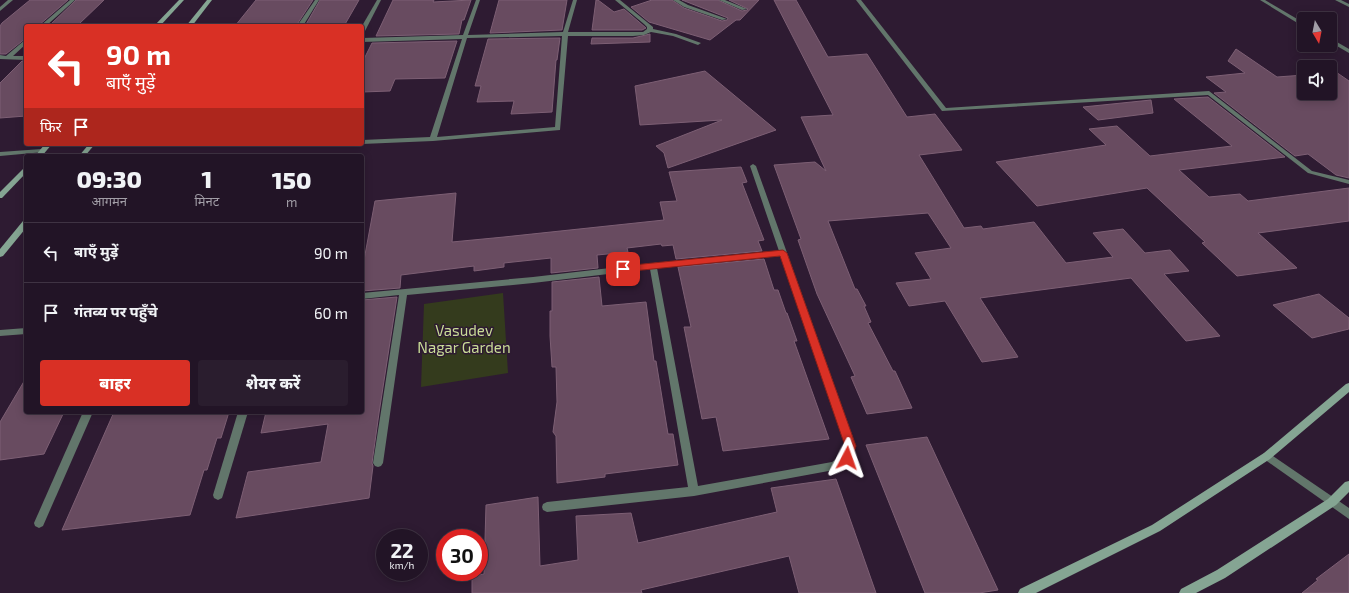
<!DOCTYPE html>
<html lang="hi">
<meta charset="utf-8">
<style>
:root{--surface:#221426;--page:#2a1d2e;--text:#f1f3f6;--muted:#a29ea7;--line:#3f3343;--accent:#d93025}
body{margin:0;font-family:"Exo 2","Noto Sans Devanagari",sans-serif;background:var(--page);color:var(--text);height:100vh;display:flex;flex-direction:column;font-size:15px;white-space:nowrap}
*{box-sizing:border-box;margin:0}
p{font-size:13px;color:var(--muted)}
.icon{flex:none;width:22px;height:22px;fill:none;stroke:currentColor;stroke-width:2;stroke-linecap:round;stroke-linejoin:round}
.map{position:relative;flex:1;overflow:hidden}
.side{position:absolute;left:24px;top:154px;width:340px;height:260px;display:flex;flex-direction:column;background:var(--surface);border-radius:4px;box-shadow:0 2px 10px #0003,0 0 0 1px var(--line)}
.side>*{flex:none}
.top-card{position:absolute;left:24px;top:24px;width:340px;height:122px;border-radius:4px;box-shadow:0 2px 10px #0003,0 0 0 1px var(--line);background:#d93025;color:#fff;overflow:hidden}
.needle{width:26px;rotate:170deg}
.controls{position:absolute;left:1297px;top:12px;display:grid;gap:8px}
.controls a{display:grid;place-items:center;width:40px;height:40px;border-radius:4px;background:var(--surface);box-shadow:0 2px 10px #0003,0 0 0 1px var(--line);font-size:20px}
.speed{position:absolute;left:376px;top:529px;display:flex;gap:8px;font-size:20px;font-weight:700;text-align:center}
.speed>*{display:grid;place-content:center;width:52px;height:52px;border-radius:50%;background:var(--surface);box-shadow:0 2px 10px #0003,0 0 0 1px var(--line);line-height:1}
.speed small{font-size:10px;font-weight:400}
.speed .limit{border:6px solid #d22;background:#fff;color:#111}
.pin{position:absolute;display:grid;place-items:center;width:34px;height:34px;color:#fff;margin:-17px;border-radius:8px;box-shadow:0 2px 6px #0006}
.me{position:absolute;width:44px;margin:-22px;rotate:4deg;stroke-linejoin:round;filter:drop-shadow(0 0 3px #0008)}
.turn{display:flex;align-items:center;gap:14px;height:84px;padding:0 16px;font-size:18px}
.turn .icon{width:52px;height:52px;stroke-width:2.5}
.turn b{display:block;font-size:28px;line-height:34px}
.then{display:flex;align-items:center;height:38px;padding:0 16px;background:#0003;gap:8px;font-size:15px}
.eta{display:flex;justify-content:space-evenly;align-items:center;height:68px;text-align:center}
.eta b{font-size:24px;font-weight:800;line-height:28px}
.action{display:flex;gap:8px;margin-top:auto;padding:8px 16px}
.action a{flex:1;height:46px;border-radius:4px;background:var(--accent);color:#fff;font-size:16px;font-weight:800;line-height:46px;text-align:center}
.action a+a{background:var(--page);color:var(--text)}
ul{padding:0;list-style:none}
li{display:flex;align-items:center;gap:12px;height:60px;padding:0 16px;border-top:1px solid var(--line)}
li div{flex:1}
li b{display:block;font-size:15px}
li em{font-style:normal}
.map>svg:first-child{display:block}
.green{fill:#343b1d}
.building{fill:#684b60;stroke:#7d5f74}
.lines{fill:none;stroke-linecap:round;stroke-linejoin:round}
.service{fill:#62766b;fill-rule:evenodd}
.minor{fill:#62766b;fill-rule:evenodd}
.tertiary{fill:#62766b;fill-rule:evenodd}
.secondary{fill:#85a593;fill-rule:evenodd}
.route{fill:#d93025;stroke:#8d1f18}
.labels{text-anchor:middle;stroke-width:3;stroke-linejoin:round;paint-order:stroke}
.park-label{font-size:15px;fill:#cadd97;stroke:#2e1b32}
</style>
<div class="map">
<svg width="1349" height="593" viewBox="0 0 1349 593">
<rect width="100%" height="100%" fill="#2e1b32"/>
<!-- green -->
<polygon class="green" points="503,293 508,373 421,387 424,304"/>
<!-- building -->
<g class="building">
<polygon points="30,0 68,0 38,26 26,26 26,38 6,54 0,54 0,26 2,23"/>
<polygon points="76,0 104,0 79,24 50,25"/>
<polygon points="256,0 313,0 296,26 235,26"/>
<polygon points="320,0 359,0 344,26 305,26"/>
<polygon points="393,0 434,0 433,2 471,0 464,20 462,20 459,34 376,36"/>
<polygon points="499,0 567,0 562,30 490,33"/>
<polygon points="596,0 598,0 614,12 624,9 646,28 642,30 592,30"/>
<polygon points="652,0 672,0 684,8 722,21 727,20 728,18 682,0 718,0 742,11 747,10 748,9 729,0 759,0 740,20 736,20 710,40 649,22 631,7"/>
<polygon points="774,0 796,0 828,57 867,54 907,117 935,114 962,150 919,155 964,228 981,226 983,229 1034,222 1066,263 1113,257 1093,233 1123,229 1145,253 1170,250 1189,271 1164,274 1220,336 1186,341 1131,278 980,298 1018,357 982,362 945,301 909,306 896,283 931,279 915,253 951,248 928,213 828,221 855,289 857,289 866,306 864,306 871,322 868,323 893,371 895,371 912,408 867,414 851,377 855,376 817,294 798,240 801,239 774,165 815,162 826,171 801,117 833,115"/>
<polygon points="650,34 650,42 591,44 592,38 633,38"/>
<polygon points="560,38 557,60 556,60 552,112 511,114 514,101 477,102 481,86 475,86 488,39"/>
<polygon points="457,41 445,78 395,79 390,91 362,92 362,63 372,43"/>
<polygon points="1236,49 1277,77 1304,75 1304,93 1330,93 1330,72 1336,72 1349,81 1349,178 1336,175 1308,154 1295,156 1214,93 1226,92 1206,77 1245,73 1228,61"/>
<polygon points="22,61 26,61 26,116 0,118 0,83"/>
<polygon points="705,71 776,130 668,168 664,153 656,146 722,120 640,125 635,86"/>
<polygon points="1208,97 1285,157 1179,170 1209,197 1240,194 1248,201 1349,188 1349,221 1258,233 1297,268 1237,276 1202,243 1205,242 1147,188 1037,206 996,162 1106,145 1089,129 1117,126 1150,156 1232,146 1174,99"/>
<polygon points="1151,100 1153,113 1098,120 1083,107"/>
<polygon points="741,167 747,182 742,183 764,240 758,241 762,251 676,259 673,245 662,246 661,244 627,248 628,252 597,255 598,268 551,273 551,258 504,263 504,267 474,271 474,266 401,275 400,288 362,291 362,271 375,201 456,193 452,242 504,237 664,220 660,202 677,201 669,172"/>
<polygon points="764,259 774,290 778,290 786,313 787,313 797,341 794,341 829,439 723,451 716,417 702,419 684,327 691,327 678,267"/>
<polygon points="599,277 602,306 646,302 654,361 656,361 668,434 673,434 678,465 605,474 605,477 557,483 556,436 553,432 557,402 556,367 552,367 550,336 550,311 552,311 552,282"/>
<polygon points="1319,294 1349,318 1349,329 1312,338 1273,305"/>
<polygon points="397,297 379,413 372,463 373,466 369,498 236,518 248,472 321,462 328,424 261,433 266,412 362,412 362,300"/>
<polygon points="26,378 26,412 64,412 44,454 0,460 0,422"/>
<polygon points="114,412 229,412 221,438 217,438 207,470 204,470 190,515 62,530"/>
<polygon points="927,437 998,590 979,593 925,593 866,445"/>
<polygon points="836,479 876,593 799,593 789,556 641,590 642,593 472,593 472,576 484,574 486,505 538,497 540,566 578,560 576,516 631,513 638,543 777,512 771,488"/>
<polygon points="1349,554 1349,593 1302,593 1318,580 1316,579"/>
</g>
<g class="lines">
<!-- service -->
<polygon class="service" points="856,0 861,0 946,108 1209,91 1312,171 1349,180 1349,184 1308,173 1208,95 942,111"/>
<!-- minor -->
<g class="minor">
<polygon points="8,0 13,0 0,11 0,7"/>
<polygon points="70,0 75,0 46,26 40,26"/>
<polygon points="315,0 319,0 303,26 297,26"/>
<polygon points="377,0 381,0 365,31 362,33 362,26"/>
<path d="M476,0H480L468,35L563,32L573,0H577L568,32H643L647,29V27L644,24L615,0H620L653,27V29L676,34L701,43L698,45L673,36L651,32L644,35L633,36H568L560,130L433,141L362,144V140L430,137L462,39L362,42V38L463,35ZM562,36L555,127L437,137L467,38Z"/>
<polygon points="673,0 679,0 688,5 727,19 722,20 684,7"/>
<polygon points="719,0 725,0 747,9 742,10"/>
<polygon points="1260,0 1265,0 1304,23 1304,27"/>
<polygon points="1335,0 1341,0 1349,4 1349,7"/>
<polygon points="1330,38 1349,49 1349,53 1330,42"/>
<polygon points="26,39 26,44 13,56 26,56 26,60 0,59 0,55 6,56"/>
<path d="M306,144H317C315,147 308,147 306,144Z"/>
<polygon points="42,149 44,150 44,152 0,156 0,152"/>
<path d="M753,164L756,166L856,446L850,461L834,470L694,496L547,512L543,510L542,507L543,504L547,502L688,487L650,269L533,283L407,295L383,463L381,466L378,467L375,466L373,463L399,295L362,299V293L533,277L653,263L779,251L750,166ZM781,256L846,446L843,455L832,462L698,486L657,268Z"/>
<polygon points="26,328 26,334 0,336 0,330"/>
<polygon points="83,412 93,412 43,526 39,528 35,526 34,523"/>
<polygon points="238,412 248,412 223,495 222,498 218,500 214,498 213,495"/>
</g>
<!-- tertiary -->
<polygon class="tertiary" points="1267,452 1349,508 1349,519 1264,459 1262,456 1264,453"/>
<!-- secondary -->
<g class="secondary">
<polygon points="179,0 184,0 160,26 154,26"/>
<polygon points="207,0 212,0 192,26 186,26"/>
<polygon points="45,144 52,144 42,156 35,156"/>
<polygon points="89,144 95,144 85,156 79,156"/>
<polygon points="26,167 26,173 2,198 0,198 0,192 24,168"/>
<polygon points="23,221 26,221 26,228 3,256 0,257 0,249"/>
<polygon points="1349,383 1349,392 1270,459 1160,531 1036,593 1018,593 1020,589 1152,525 1264,453 1346,384"/>
<polygon points="1349,481 1349,492 1336,505 1225,578 1196,593 1179,593 1181,589 1217,570 1328,499 1345,482"/>
</g>
</g>
<!-- route -->
<polygon class="route" points="783,250 787,253 856,446 851,462 847,463 843,462 842,458 845,446 780,256 623,272 618,269 623,266"/>
<g class="labels">
<!-- park labels -->
<g class="park-label">
<text x="464" y="336">Vasudev<tspan x="464" dy="17">Nagar Garden</tspan></text>
</g>
</g>
</svg>
<div class="controls">
<a><svg class="needle" viewBox="-14 -14 28 28"><path d="M0-13l5 13h-10z" fill="#e53935"/><path d="M0 13l5-13h-10z" fill="#a29ea7"/></svg></a>
<a><svg class="icon" aria-label="sound" viewBox="0 0 24 24"><path d="M4 9h4l5-4v14l-5-4H4zM17 9q2 3 0 6"/></svg></a>
</div>
<div class="speed"><div>22<small>km/h</small></div><div class="limit">30</div></div>
<div class="pin" style="left:623px;top:269px;background:#d93025"><svg class="icon" aria-label="arrive" viewBox="0 0 24 24"><path d="M6 21V4h12l-3 4 3 4H6"/></svg></div>
<svg class="me" style="left:847px;top:458px" viewBox="-20 -20 40 40"><path d="M0-17L14 15 0 8-14 15z" fill="#d93025" stroke="#fff" stroke-width="4"/></svg>
<div class="top-card">
<div class="turn"><svg class="icon" aria-label="left" viewBox="0 0 24 24"><path d="M17 20v-9H6M10 6l-5 5 5 5"/></svg><div><b>90 m</b>बाएँ मुड़ें</div></div>
<div class="then">फिर<svg class="icon" aria-label="arrive" viewBox="0 0 24 24"><path d="M6 21V4h12l-3 4 3 4H6"/></svg></div>
</div>
<section class="side">
<div class="eta">
<div><b>09:30</b><p>आगमन</p></div>
<div><b>1</b><p>मिनट</p></div>
<div><b>150</b><p>m</p></div>
</div>
<ul>
<li><svg class="icon" aria-label="left" viewBox="0 0 24 24"><path d="M17 20v-9H6M10 6l-5 5 5 5"/></svg><div><b>बाएँ मुड़ें</b></div><em>90 m</em></li>
<li><svg class="icon" aria-label="arrive" viewBox="0 0 24 24"><path d="M6 21V4h12l-3 4 3 4H6"/></svg><div><b>गंतव्य पर पहुँचे</b></div><em>60 m</em></li>
</ul>
<div class="action"><a>बाहर</a><a>शेयर करें</a></div>
</section>
</div>
